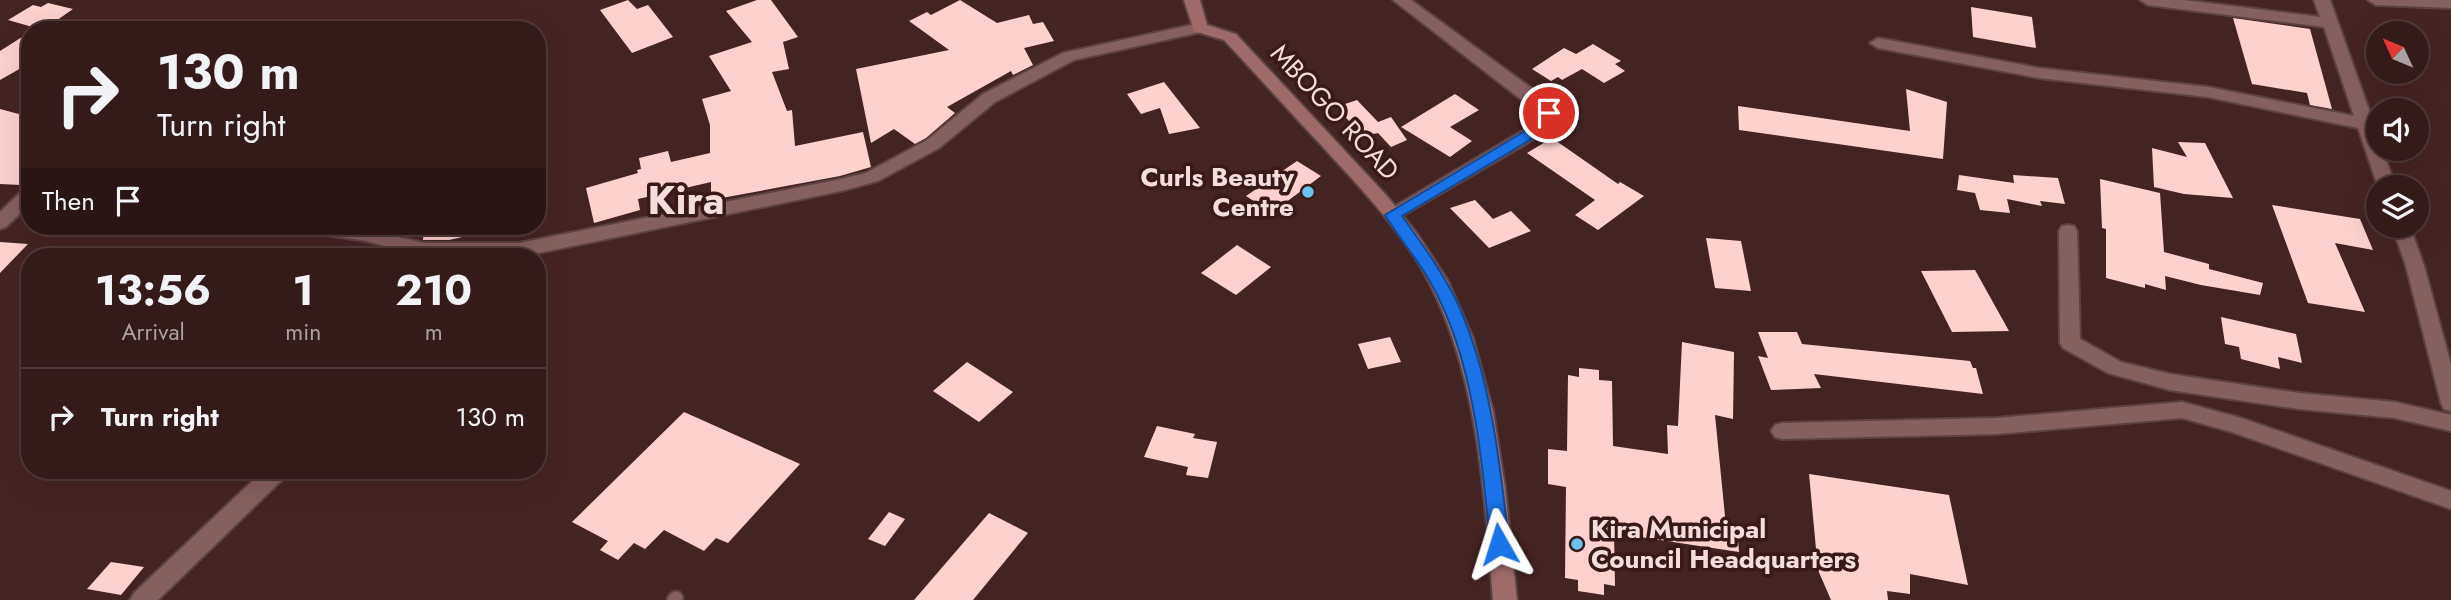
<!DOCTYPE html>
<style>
:root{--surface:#331b1a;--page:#3e2827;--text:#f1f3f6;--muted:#a9a1a2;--line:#4e3939}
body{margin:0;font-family:Jost,sans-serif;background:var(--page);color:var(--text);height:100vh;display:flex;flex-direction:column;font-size:26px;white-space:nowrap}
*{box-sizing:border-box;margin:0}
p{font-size:23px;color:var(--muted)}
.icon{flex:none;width:38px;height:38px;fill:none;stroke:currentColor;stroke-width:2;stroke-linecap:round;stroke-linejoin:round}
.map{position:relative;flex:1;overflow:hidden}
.sheet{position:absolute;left:21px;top:248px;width:525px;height:231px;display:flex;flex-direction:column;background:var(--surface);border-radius:28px;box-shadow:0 7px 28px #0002,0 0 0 2px var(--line)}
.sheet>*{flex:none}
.hud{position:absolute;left:21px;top:21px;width:525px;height:214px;border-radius:28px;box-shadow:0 7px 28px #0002,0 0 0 2px var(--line);background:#331b1a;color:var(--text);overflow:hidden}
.needle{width:46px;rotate:314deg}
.tools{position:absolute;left:2366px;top:21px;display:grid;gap:14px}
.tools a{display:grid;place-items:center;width:63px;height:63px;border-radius:50%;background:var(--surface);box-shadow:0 7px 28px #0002,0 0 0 2px var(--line);font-size:35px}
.pin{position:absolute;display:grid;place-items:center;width:60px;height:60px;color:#fff;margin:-30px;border:4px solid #fff;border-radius:50%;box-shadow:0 2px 7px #0007}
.me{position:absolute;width:77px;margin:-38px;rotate:354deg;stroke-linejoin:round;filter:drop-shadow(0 0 5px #0008)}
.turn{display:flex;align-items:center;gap:24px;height:147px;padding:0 21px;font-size:32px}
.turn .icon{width:91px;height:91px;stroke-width:2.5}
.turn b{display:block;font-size:49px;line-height:60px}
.then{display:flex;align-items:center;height:66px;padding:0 21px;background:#0003;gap:14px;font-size:26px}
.eta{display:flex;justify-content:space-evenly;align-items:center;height:119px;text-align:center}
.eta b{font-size:42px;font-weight:700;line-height:49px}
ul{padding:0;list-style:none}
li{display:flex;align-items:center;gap:21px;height:98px;padding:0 21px;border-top:2px solid var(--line)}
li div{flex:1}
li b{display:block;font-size:26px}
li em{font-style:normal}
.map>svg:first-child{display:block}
.building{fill:#fed1cf}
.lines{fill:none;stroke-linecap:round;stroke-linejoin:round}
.service-casing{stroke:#5e4242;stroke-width:17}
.minor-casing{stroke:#5e4242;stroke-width:4}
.secondary-casing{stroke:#5e4242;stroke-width:4}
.service{stroke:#86605f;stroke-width:13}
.minor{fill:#86605f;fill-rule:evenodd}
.secondary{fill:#9f6b6a;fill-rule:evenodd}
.route{fill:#1a73e8;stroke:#114b97;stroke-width:2}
.poi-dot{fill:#69c4f0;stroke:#391a19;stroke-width:2.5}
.labels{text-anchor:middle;stroke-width:7;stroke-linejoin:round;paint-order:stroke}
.street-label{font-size:26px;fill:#f4dedd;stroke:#391a19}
.poi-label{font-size:26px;font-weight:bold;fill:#f4dedd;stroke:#391a19;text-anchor:end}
.town-label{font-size:40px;font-weight:bold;fill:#f4dedd;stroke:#391a19}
</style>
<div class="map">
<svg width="2451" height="600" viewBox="0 0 2451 600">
<rect width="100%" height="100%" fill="#442423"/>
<!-- building -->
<g class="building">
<polygon points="628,0 637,9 648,5 673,37 632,53 600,10"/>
<polygon points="757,0 771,0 798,37 783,42 789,69 772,72 787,111 792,110 795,146 863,132 871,167 840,176 711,200 711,182 638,199 640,210 594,223 586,188 638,173 637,170 641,169 639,158 668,151 671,162 710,153 710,125 702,99 731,91 709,56 752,42 726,11"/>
<polygon points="960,0 997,23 1029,15 1033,24 1043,22 1054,41 1024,48 1033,65 1013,75 1011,71 947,107 955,113 926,138 915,144 894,129 871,143 856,69 949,50 909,21 927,12 931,15"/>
<polygon points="48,3 73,9 43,30 8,20 33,5 41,7"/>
<polygon points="1971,7 2032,17 2036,48 1973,37"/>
<polygon points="2233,18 2310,29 2332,109 2310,105 2307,93 2252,84"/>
<polygon points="30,32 30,63 0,80 0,51"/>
<polygon points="1593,44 1621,61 1615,64 1625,71 1604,83 1582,69 1562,80 1558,77 1551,81 1532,69 1564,48 1576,54"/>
<polygon points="1164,82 1200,128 1169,134 1160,108 1141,114 1127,94"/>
<polygon points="1906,89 1947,102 1943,159 1739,130 1738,106 1910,131"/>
<polygon points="1455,94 1479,110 1450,127 1472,141 1450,157 1401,127"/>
<polygon points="1357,100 1378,122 1391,117 1407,140 1391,147 1378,133 1363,136 1336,107"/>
<polygon points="0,109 30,117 30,177 21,185 0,184"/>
<polygon points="1552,138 1618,184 1620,182 1644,196 1598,230 1575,215 1595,200 1527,153"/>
<polygon points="2178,142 2205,143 2233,198 2184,194 2154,187 2152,148 2187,157"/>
<polygon points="1297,161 1321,176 1281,206 1275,202 1266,209 1246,196"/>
<polygon points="1959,175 2014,183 2013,175 2058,178 2065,204 2040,201 2042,206 2007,199 2010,213 1980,210 1975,193 1957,190"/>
<polygon points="2100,179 2160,193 2164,252 2209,264 2209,269 2263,283 2260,295 2201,285 2165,276 2166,290 2145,284 2145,288 2106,278 2106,229 2102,228"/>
<polygon points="1475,200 1493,219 1511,211 1531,231 1489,248 1450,208"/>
<polygon points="2272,205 2360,219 2373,250 2335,243 2365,312 2308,303"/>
<polygon points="424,226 481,226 481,233 449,240 423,240"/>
<polygon points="1706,238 1741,241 1751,291 1715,288"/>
<polygon points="0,242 28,244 0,273"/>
<polygon points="1237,245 1271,267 1236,295 1201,273"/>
<polygon points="1975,270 2009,331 1952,332 1921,271"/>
<polygon points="2221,317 2296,334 2302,363 2278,357 2280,369 2241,359 2239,347 2225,344"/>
<polygon points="1758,332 1797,332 1802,344 1970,361 1973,368 1976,368 1983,394 1814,374 1821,388 1771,390 1758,356 1768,358"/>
<polygon points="1390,337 1401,362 1368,369 1358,344"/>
<polygon points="1682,342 1734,352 1733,419 1715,415 1726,526 1737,527 1739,552 1614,533 1615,586 1604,584 1604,595 1578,591 1578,580 1565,578 1566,487 1548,484 1548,449 1567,451 1568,375 1579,377 1579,368 1599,370 1599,380 1612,381 1613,446 1668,454 1667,425 1678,426"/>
<polygon points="967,362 1013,392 979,422 933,391"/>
<polygon points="684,412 800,464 728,543 716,538 704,551 664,530 645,549 634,543 618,560 600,550 608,541 572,522"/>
<polygon points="1157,426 1195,434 1193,438 1217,442 1208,478 1186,475 1188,467 1144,457"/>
<polygon points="1809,474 1949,495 1968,585 1910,574 1910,594 1887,591 1888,600 1831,600 1818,570"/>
<polygon points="889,512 905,519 885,546 868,539"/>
<polygon points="989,513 1028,533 973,600 914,600"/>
<polygon points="111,562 144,567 121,595 87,589"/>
</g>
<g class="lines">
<defs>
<polyline id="service" points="674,600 676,598"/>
<g id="minor">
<polygon points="1393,0 1411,0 1542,96 1557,113 1546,132 1393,221 1387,219 1384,215 1387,211 1534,124 1540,114"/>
<polygon points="2140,0 2184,0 2320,17 2314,0 2330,0 2374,124 2378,149 2382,149 2396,187 2378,187 2358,128 2208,97 2039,78 1878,48 1870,43 1878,38 2039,68 2208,87 2354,116 2324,27 2148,5"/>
<polygon points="2368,0 2451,0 2451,8 2376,5"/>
<polygon points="1200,23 1206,25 1208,28 1206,31 1074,60 995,102 939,148 878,181 841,191 519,257 425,257 366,241 306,232 300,230 297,226 347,226 425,243 519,243 841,179 866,173 927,140 983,94 1063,53"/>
<polygon points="30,187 30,204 6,227 0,229 0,212 24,189"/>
<polygon points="2068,225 2074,226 2077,231 2080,339 2121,362 2170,374 2299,393 2395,402 2451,415 2451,431 2395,418 2299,409 2170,390 2108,373 2063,348 2060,343 2059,231 2062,226"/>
<polygon points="2392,226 2410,226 2424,266 2451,365 2451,411 2444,409 2441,403 2406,266"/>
<polygon points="2182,402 2241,418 2451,491 2451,509 2232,432 2182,418 1997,434 1782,439 1775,437 1771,431 1775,425 1782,423 1997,418"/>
<polygon points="263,471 288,471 285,477 158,600 130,600 134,593"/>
</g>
<path id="secondary" d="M1184,0H1200L1207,25L1236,34L1248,47L1387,196L1418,235L1448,281L1473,338L1493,411L1505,487L1517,600H1493C1484,493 1479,381 1430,284C1404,232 1361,189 1322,146C1289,111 1257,75 1224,40L1194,31Z"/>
</defs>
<!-- service casing -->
<use href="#service" class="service-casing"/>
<!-- minor casing -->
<use href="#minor" class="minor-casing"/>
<!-- secondary casing -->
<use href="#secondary" class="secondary-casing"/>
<!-- service -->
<use href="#service" class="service"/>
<!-- minor -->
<use href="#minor" class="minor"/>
<!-- secondary -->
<use href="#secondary" class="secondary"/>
</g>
<!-- route -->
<path class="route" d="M1549,109L1556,113L1545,131L1402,216C1422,244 1442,271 1457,302C1491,376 1500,463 1509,544L1506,549L1499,552L1493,549L1490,544C1483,466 1474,371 1440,301C1426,269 1403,244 1385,215L1535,125L1544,110Z"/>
<!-- markers -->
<g class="poi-dot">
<circle cx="1308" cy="192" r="7"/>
<circle cx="1577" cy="544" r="7"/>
</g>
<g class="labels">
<!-- street labels -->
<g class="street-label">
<text transform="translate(1335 112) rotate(47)" y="9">MBOGO ROAD</text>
</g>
<!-- poi labels -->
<g class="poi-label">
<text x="1294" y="186">Curls Beauty<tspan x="1294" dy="30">Centre</tspan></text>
<text x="1591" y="538" text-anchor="start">Kira Municipal<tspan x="1591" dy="30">Council Headquarters</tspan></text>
</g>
<!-- town labels -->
<g class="town-label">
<text x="686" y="214">Kira</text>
</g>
</g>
</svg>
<div class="tools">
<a><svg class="needle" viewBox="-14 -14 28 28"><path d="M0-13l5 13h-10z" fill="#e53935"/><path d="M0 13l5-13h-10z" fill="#a9a1a2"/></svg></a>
<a><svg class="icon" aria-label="sound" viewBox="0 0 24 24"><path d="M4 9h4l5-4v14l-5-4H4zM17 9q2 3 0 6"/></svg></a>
<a><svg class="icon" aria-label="layers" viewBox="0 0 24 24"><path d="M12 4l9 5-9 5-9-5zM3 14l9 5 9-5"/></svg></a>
</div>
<div class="pin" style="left:1549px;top:113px;background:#d93025"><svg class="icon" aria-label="arrive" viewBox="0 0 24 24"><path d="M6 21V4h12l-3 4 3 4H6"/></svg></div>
<svg class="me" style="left:1499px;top:544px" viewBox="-20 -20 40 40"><path d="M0-17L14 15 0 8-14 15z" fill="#1a73e8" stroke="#fff" stroke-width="4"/></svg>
<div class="hud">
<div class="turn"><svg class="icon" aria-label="right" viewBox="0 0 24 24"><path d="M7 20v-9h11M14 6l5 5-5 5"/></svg><div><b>130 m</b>Turn right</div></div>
<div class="then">Then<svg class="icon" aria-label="arrive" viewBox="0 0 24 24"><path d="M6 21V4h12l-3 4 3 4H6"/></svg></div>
</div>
<section class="sheet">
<div class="eta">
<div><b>13:56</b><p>Arrival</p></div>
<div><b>1</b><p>min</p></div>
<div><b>210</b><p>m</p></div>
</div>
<ul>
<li><svg class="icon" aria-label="right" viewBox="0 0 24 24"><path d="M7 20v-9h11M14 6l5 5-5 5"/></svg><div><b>Turn right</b></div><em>130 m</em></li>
</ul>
</section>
</div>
